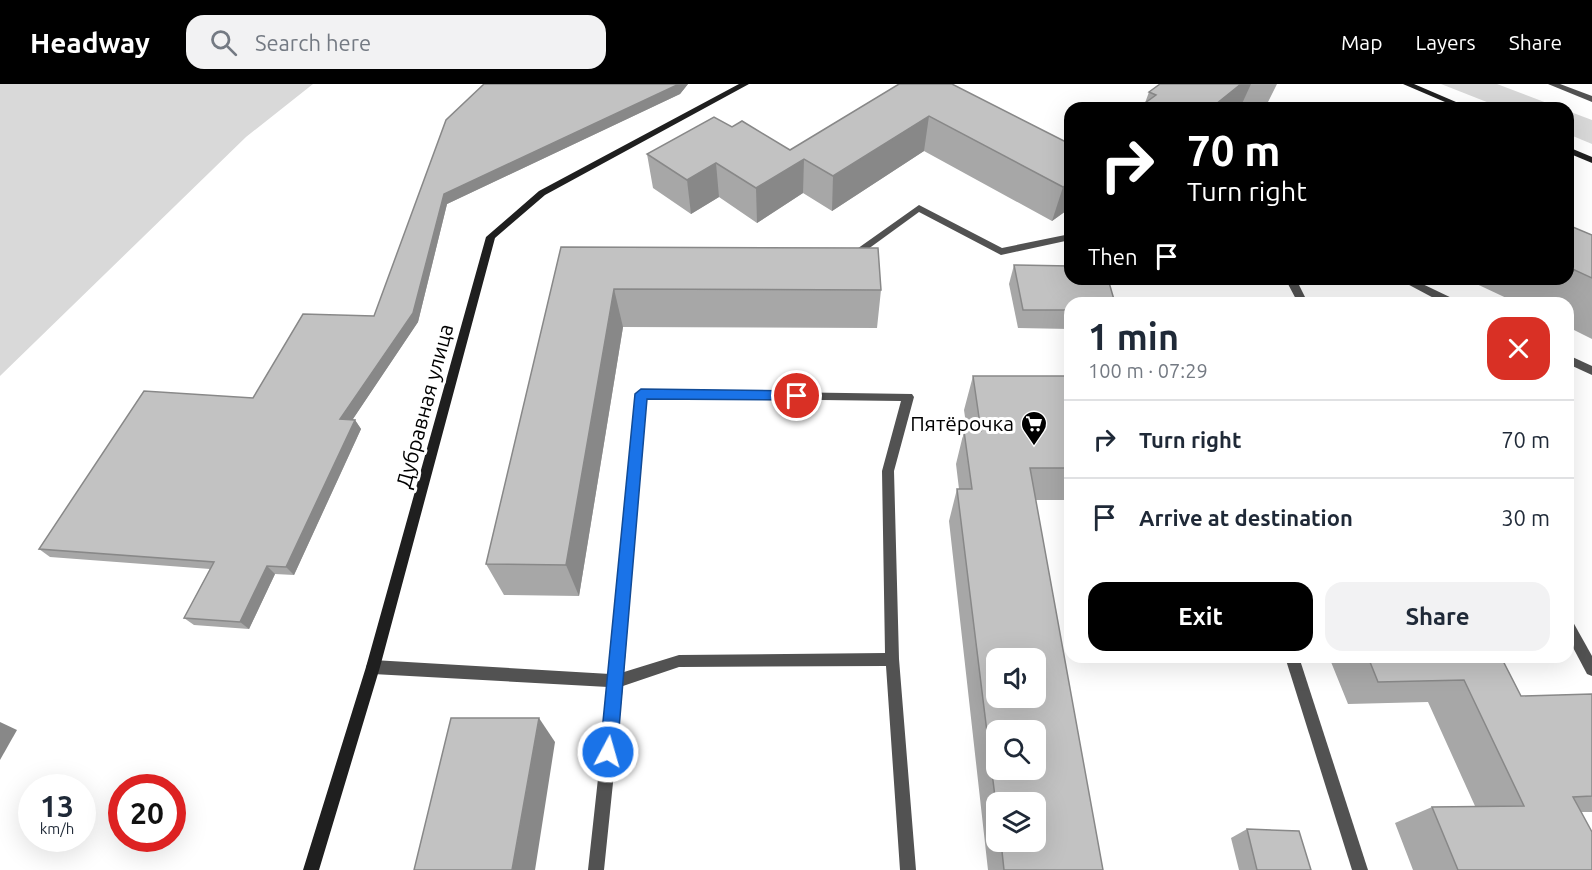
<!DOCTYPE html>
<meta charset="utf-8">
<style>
:root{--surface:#fff;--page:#f2f2f3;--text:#1f2937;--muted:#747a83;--line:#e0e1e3;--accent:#000}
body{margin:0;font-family:Ubuntu,sans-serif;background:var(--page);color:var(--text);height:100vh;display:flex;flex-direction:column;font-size:22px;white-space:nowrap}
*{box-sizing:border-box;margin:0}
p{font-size:20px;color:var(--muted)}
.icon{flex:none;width:33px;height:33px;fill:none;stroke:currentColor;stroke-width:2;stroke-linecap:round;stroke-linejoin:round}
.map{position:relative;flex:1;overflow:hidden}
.details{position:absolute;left:1064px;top:213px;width:510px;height:366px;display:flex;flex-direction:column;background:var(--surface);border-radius:18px;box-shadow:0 6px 24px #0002}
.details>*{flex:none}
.hud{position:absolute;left:1064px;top:18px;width:510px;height:183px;border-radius:18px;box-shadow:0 6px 24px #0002;background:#000;color:#fff;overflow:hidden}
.tools{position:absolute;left:986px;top:564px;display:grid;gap:12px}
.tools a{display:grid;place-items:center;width:60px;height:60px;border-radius:12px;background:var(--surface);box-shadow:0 6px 24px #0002;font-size:30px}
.speed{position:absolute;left:18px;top:690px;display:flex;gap:12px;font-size:30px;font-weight:700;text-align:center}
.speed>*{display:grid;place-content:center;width:78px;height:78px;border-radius:50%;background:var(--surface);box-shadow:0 6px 24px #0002;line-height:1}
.speed small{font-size:15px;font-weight:400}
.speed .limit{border:9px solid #d22;background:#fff;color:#111}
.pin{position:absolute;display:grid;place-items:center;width:51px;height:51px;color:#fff;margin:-26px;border:3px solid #fff;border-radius:50%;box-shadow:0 2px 6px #0007}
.me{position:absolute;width:66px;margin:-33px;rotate:6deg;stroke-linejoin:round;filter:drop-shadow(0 0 4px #0008)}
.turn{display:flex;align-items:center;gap:21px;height:126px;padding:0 24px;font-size:27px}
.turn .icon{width:78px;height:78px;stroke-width:2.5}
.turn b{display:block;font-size:42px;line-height:51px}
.then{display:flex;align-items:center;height:57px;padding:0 24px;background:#0003;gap:12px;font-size:22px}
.round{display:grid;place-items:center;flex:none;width:63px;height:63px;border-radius:18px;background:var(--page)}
.head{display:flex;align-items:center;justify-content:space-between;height:102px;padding:0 24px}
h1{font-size:36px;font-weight:700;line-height:45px}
.cta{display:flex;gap:12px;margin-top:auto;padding:12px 24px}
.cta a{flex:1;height:69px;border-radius:18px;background:var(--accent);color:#fff;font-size:24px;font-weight:700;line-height:69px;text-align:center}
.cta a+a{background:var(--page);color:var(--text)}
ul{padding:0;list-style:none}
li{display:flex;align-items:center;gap:18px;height:78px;padding:0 24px;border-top:2px solid var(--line)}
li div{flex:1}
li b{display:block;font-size:22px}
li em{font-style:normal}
header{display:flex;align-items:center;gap:36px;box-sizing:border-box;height:84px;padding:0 30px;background:var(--accent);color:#fff}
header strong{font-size:28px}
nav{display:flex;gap:33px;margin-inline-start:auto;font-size:21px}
.search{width:420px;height:54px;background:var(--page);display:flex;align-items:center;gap:15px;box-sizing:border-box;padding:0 21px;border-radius:18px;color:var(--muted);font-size:22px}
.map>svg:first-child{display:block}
.green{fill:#d9d9d9}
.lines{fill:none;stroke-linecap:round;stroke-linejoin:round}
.lane{fill:#525252;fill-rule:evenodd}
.secondary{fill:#1f1f1f;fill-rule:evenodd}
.wall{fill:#a7a7a7;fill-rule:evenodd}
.shaded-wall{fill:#888}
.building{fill:#c2c2c2;stroke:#888;stroke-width:1.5;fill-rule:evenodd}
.route{fill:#1a73e8;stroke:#114b97;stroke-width:1.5}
.labels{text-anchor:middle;stroke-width:6;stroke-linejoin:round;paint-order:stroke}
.street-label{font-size:21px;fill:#000;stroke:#fff}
.poi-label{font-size:21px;fill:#000;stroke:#fff;text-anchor:end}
</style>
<header>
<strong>Headway</strong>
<div class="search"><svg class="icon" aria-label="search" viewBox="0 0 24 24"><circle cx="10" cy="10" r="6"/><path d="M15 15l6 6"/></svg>Search here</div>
<nav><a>Map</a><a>Layers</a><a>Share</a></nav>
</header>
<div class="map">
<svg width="1592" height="786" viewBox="0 0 1592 786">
<rect width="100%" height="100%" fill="#fff"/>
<!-- green -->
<g class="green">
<polygon points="0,0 313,0 246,53 0,292"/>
<polygon points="1441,0 1497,0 1560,24 1502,24"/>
<polygon points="1568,27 1592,36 1592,60 1568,50"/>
</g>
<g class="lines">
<!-- lane -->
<g class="lane">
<polygon points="1548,0 1560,0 1592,12 1592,18"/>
<polygon points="919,121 1002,164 1070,150 1070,156 1001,171 919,128 853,176 847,176 847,172"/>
<polygon points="1292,195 1304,195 1299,201 1308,219 1298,219 1288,200"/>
<polygon points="1398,195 1412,195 1456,216 1457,219 1443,219"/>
<polygon points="1568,271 1592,282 1592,291 1568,280"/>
<path d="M641,306L912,310L914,313L894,387L899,575L916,786H900L886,582L679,583L623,602L604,786H588L608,603L373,590L368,588L366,583L368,578L373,576L610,590L635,310ZM646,314L901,317L882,387L885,569L679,571L624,588Z"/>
<polygon points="1568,536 1573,538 1592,572 1592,592 1587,590 1568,554"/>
<polygon points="1285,573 1299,573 1368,786 1352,786"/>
</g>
<!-- secondary -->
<g class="secondary">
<polygon points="739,0 749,0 545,111 495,154 380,583 319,786 303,786 366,583 486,153 539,107"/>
<polygon points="1403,0 1414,0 1470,24 1459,24"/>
<polygon points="1568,63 1592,73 1592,79 1568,69"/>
</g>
</g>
<!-- wall -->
<g class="wall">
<polygon points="484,0 688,0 680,10 447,120 418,238 352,336 355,336 361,345 294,491 275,490 249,545 194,541 184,534 210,485 50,473 39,465 253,314 374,232"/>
<polygon points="899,0 1070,60 1070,124 1052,137 924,67 832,127 803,109 757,139 719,113 691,130 653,104 647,70 732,43 790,66"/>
<polygon points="1160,0 1277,0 1265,24 1141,24 1141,22 1145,19 1149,8"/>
<polygon points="1568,141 1592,151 1592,255 1568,243 1568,219 1517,219 1466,195 1568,195"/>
<polygon points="561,163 881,206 877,244 623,243 579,512 504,511 486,480"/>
<polygon points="1014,181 1070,219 1070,245 1018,244 1009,200"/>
<path d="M973,292H1070V416H1035L1103,786H988L949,437L957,405H959L956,380L964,347H967L964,326ZM996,718L1035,758H996Z"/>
<polygon points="1329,573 1501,573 1521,612 1592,610 1592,728 1582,728 1592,786 1413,786 1395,739 1432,723 1475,722 1428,618 1348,620"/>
<polygon points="1247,745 1311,786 1239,786 1231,754"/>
</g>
<!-- shaded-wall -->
<g class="shaded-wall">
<polygon points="679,0 688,0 680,10 447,120 418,238 347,344 340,335 444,110"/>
<polygon points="1241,0 1251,0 1240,24 1211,24"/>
<polygon points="929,32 924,67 832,127 833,92"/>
<polygon points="804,75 803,109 757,139 756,104"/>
<polygon points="716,79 719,113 691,130 687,96"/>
<polygon points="1070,98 1070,124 1052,137 1063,103"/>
<polygon points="614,205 623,243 579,512 566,481"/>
<polygon points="355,336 361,345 294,491 286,483"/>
<polygon points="267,482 275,490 249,545 240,538"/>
<polygon points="539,634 555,658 535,786 512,786"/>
<polygon points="0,638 17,646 0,676"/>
</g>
<!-- building -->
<g class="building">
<polygon points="484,0 679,0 444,110 413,229 340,335 355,336 286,483 267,482 240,538 184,534 214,478 39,465 144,307 253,314 303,230 374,232 446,36"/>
<polygon points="899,0 952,0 1070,60 1070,98 1063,103 929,32 833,92 804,75 756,104 716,79 687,96 647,70 714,33 732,43 742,37 790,66"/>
<polygon points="1160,0 1241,0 1211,24 1145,24 1141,22 1156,11 1149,8"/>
<polygon points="1568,141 1592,151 1592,194 1568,183"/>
<polygon points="561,163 878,164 881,206 614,205 566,481 486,480"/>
<polygon points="1014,181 1070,182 1070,195 1108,195 1115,219 1070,219 1070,226 1023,226"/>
<polygon points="1199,217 1290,217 1291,219 1199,219"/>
<path d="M973,292H1070V384H1030L1103,786H1004L1001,758H1035V718H996V721L957,405H972L964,347H981ZM996,574H1035V614H996ZM996,646H1035V686H996Z"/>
<polygon points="1368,573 1501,573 1521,612 1592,610 1592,712 1573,713 1592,748 1592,786 1458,786 1432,723 1524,722 1464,596 1378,598"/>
<polygon points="451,634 539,634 512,786 414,786"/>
<polygon points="1247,745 1299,747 1311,786 1257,786"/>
</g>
<!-- route -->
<polygon class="route" points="641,305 797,307 803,312 797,316 647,315 617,668 614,674 608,676 603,674 600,668 635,310"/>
<!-- icons -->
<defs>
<symbol id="supermarket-pin" viewBox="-11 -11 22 30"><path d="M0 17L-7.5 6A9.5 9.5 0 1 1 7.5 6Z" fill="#000" stroke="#fff"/><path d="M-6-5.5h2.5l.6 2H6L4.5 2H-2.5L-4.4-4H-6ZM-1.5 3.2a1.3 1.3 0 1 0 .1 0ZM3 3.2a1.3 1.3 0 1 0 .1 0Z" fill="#fff"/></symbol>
</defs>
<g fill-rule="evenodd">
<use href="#supermarket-pin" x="1019" y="325" width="30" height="40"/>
</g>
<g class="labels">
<!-- street labels -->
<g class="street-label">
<text transform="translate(425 322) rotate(-75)" y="7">Дубравная улица</text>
</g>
<!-- poi labels -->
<g class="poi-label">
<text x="1014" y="347">Пятёрочка</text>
</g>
</g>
</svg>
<div class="tools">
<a><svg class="icon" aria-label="sound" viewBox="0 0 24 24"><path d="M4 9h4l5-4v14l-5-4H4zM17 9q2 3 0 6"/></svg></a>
<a><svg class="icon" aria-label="search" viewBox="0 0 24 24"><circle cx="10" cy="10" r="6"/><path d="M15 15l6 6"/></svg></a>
<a><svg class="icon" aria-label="layers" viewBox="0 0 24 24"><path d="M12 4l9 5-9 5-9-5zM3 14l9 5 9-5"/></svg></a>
</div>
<div class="speed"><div>13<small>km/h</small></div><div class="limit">20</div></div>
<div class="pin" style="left:797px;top:312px;background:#d93025"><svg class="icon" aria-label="arrive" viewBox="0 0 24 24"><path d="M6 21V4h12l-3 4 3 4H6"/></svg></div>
<svg class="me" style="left:608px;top:668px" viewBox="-20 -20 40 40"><circle r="17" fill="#1a73e8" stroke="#fff" stroke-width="3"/><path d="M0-11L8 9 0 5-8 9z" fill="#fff"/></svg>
<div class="hud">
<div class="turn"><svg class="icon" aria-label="right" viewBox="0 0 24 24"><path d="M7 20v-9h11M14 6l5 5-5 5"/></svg><div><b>70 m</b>Turn right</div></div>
<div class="then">Then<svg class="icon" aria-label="arrive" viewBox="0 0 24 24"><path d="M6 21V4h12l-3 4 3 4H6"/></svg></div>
</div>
<section class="details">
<div class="head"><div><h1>1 min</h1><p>100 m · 07:29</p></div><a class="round" style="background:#d93025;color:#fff"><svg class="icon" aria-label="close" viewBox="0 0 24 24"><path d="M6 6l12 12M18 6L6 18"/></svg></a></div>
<ul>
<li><svg class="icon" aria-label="right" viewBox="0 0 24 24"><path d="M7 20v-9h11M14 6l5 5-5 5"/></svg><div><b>Turn right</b></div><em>70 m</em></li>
<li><svg class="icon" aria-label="arrive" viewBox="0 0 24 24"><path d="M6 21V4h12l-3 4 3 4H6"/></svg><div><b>Arrive at destination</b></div><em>30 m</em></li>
</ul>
<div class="cta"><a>Exit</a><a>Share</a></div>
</section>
</div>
